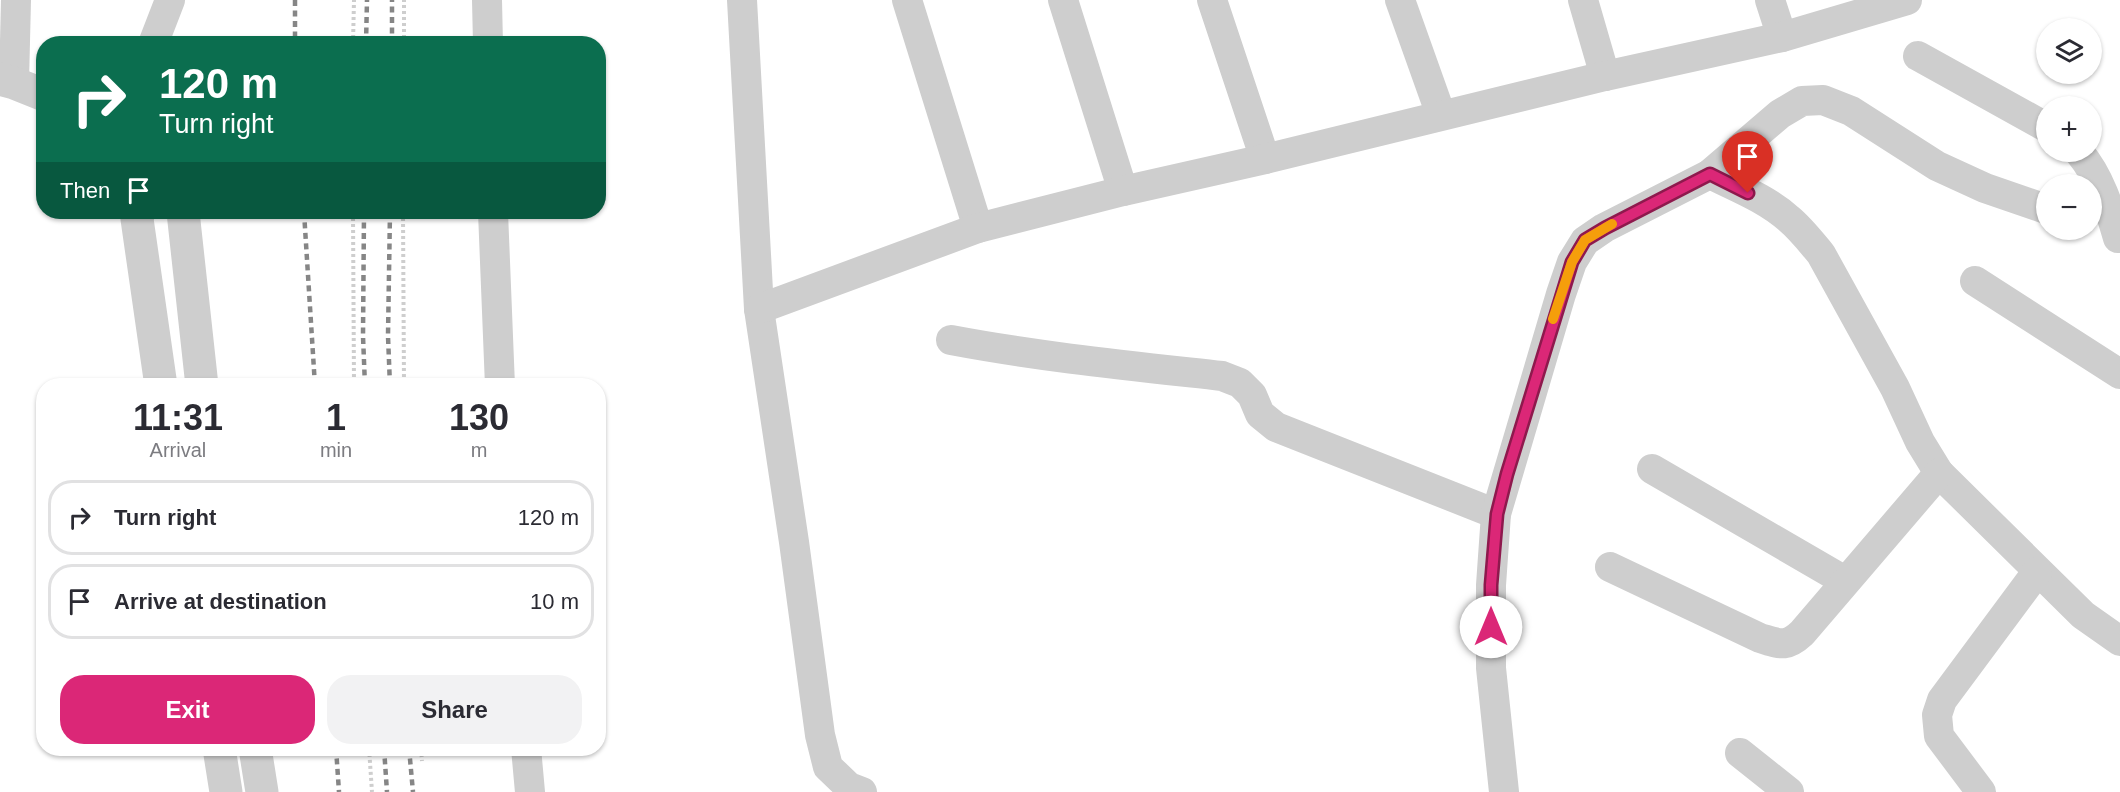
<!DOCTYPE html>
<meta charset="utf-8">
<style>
:root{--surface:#fff;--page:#f2f2f3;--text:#2b2b33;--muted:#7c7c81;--line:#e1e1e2;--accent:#db2777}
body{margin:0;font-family:Helvetica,sans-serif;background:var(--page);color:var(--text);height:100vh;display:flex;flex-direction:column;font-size:22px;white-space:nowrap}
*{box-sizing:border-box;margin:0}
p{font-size:20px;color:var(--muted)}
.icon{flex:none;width:33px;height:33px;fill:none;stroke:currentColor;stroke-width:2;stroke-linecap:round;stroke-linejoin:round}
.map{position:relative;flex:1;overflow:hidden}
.panel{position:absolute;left:36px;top:378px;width:570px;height:378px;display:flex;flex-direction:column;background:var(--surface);border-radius:24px;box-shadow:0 2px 4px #0004}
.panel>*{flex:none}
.top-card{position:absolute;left:36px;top:36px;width:570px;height:183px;border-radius:24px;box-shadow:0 2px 4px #0004;background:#0b6e4f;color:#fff;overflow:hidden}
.fabs{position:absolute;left:2036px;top:18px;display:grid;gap:12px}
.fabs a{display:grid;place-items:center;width:66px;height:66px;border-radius:50%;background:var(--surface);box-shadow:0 2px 4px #0004;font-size:30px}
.pin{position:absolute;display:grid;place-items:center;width:51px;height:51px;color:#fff;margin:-62px -26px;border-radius:50% 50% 50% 0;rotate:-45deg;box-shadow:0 0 6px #0007}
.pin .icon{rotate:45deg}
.me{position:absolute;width:66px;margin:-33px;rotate:0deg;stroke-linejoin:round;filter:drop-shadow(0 0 4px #0008)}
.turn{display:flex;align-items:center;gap:21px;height:126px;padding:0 24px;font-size:27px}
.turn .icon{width:78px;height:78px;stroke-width:2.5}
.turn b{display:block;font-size:42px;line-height:51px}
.then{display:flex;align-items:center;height:57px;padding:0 24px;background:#0003;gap:12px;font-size:22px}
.eta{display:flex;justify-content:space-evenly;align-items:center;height:102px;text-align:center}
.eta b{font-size:36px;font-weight:700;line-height:42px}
.cta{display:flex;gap:12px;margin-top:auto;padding:12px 24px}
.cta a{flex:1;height:69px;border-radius:24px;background:var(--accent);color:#fff;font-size:24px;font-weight:700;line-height:69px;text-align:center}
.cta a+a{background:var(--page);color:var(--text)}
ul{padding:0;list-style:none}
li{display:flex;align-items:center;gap:18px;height:75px;margin:0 12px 9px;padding:0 12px;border:3px solid var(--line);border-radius:24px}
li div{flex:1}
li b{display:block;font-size:22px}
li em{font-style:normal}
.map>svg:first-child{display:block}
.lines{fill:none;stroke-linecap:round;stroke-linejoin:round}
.path{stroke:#cecece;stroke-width:4;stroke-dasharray:3 3;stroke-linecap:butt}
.minor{stroke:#cecece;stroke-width:30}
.tertiary{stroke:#cecece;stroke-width:33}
.rail{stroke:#868686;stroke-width:4.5;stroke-dasharray:6 4.5;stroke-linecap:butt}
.route-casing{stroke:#8e194d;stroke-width:15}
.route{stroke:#db2777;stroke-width:10}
.slow{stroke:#f59e0b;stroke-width:10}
</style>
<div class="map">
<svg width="2120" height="792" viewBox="0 0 2120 792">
<rect width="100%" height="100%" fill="#fff"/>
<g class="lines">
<!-- path -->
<g class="path">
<polyline points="353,44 354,0"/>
<polyline points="404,44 404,0"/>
<polyline points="353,212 354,386"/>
<polyline points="403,212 404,386"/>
<polyline points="369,748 372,792"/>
<polyline points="421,748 422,761"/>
</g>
<!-- minor -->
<g class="minor">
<polyline points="487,0 488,44"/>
<polyline points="742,0 759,309 794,542 820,735 828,767 849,787 862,792"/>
<polyline points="907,0 978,228"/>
<polyline points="1063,0 1123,191"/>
<polyline points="1212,0 1265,159"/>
<polyline points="1400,0 1441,115"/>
<polyline points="1583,0 1605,76"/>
<polyline points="1770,0 1782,37"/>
<polyline points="153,44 170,0"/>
<polyline points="1918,56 2046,127"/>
<polyline points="14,83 16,0"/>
<path d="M2079,152C2100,177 2109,207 2118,238"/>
<path d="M1710,174C1736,187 1767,199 1789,219C1801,229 1811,242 1821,254L1895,388L1920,442L1939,473L2083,615L2120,641"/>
<polyline points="493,212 500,386"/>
<polyline points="1975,281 2120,374"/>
<polyline points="759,309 978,228 1123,191 1265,159 1605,76 1782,37 1907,0"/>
<path d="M951,340C1041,357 1132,366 1222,376L1240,383L1252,395L1260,414L1276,427L1496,514"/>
<polyline points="1652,469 1845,581"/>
<path d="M1610,567L1760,638C1780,644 1786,648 1802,633L1939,473"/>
<polyline points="526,748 530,792"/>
<polyline points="1740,753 1789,792"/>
<polyline points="1504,792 1491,668 1491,585 1496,514 1561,294 1572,262 1585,241 1604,228 1710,174 1780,114 1802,101 1823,100 1851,111 1937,166 1985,188 2046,209"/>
<polyline points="1981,792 1939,736 1937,715 1942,700 2037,572"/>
</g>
<!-- tertiary -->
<g class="tertiary">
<polyline points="0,79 14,83 44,95"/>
<polyline points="139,212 137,219 161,386"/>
<polyline points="183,212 202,386"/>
<polyline points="219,748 226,792"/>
<polyline points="255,748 262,792"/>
</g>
<!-- rail -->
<g class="rail">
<polyline points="295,0 295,44"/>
<polyline points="366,44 367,0"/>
<polyline points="392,44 392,0"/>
<polyline points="304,212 315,386"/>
<polyline points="364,212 363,336 365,386"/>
<polyline points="390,212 388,336 390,386"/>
<polyline points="336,748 339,792"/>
<polyline points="384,748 387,792"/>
<polyline points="409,748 413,792"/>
</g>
</g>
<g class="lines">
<defs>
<polyline id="route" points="1491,627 1491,585 1497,514 1507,474 1572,262 1585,240 1605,228 1710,174 1748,193"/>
</defs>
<!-- route casing -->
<use href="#route" class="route-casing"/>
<!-- route -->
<use href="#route" class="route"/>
<!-- slow -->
<polyline class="slow" points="1553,319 1572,262 1585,240 1612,224"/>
</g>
</svg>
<div class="fabs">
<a><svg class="icon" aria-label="layers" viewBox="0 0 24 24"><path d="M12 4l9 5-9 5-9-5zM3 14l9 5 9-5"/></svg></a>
<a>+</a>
<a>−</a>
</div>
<div class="pin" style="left:1748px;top:193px;background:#d93025"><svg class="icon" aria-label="arrive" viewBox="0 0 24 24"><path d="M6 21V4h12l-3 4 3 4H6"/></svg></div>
<svg class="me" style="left:1491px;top:627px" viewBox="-20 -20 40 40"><circle r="19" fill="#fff"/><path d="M0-13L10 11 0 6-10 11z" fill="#db2777"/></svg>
<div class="top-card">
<div class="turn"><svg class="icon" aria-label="right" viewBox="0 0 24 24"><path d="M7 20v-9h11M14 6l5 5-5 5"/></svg><div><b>120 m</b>Turn right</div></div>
<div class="then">Then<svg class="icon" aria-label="arrive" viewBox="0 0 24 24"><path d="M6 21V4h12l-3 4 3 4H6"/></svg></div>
</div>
<section class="panel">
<div class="eta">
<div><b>11:31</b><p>Arrival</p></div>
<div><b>1</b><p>min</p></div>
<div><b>130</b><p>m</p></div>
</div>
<ul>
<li><svg class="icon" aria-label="right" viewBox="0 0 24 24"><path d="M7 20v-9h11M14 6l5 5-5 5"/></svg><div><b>Turn right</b></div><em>120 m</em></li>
<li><svg class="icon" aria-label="arrive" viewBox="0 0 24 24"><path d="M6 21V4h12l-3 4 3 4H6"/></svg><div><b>Arrive at destination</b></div><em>10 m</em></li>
</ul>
<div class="cta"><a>Exit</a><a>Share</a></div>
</section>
</div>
